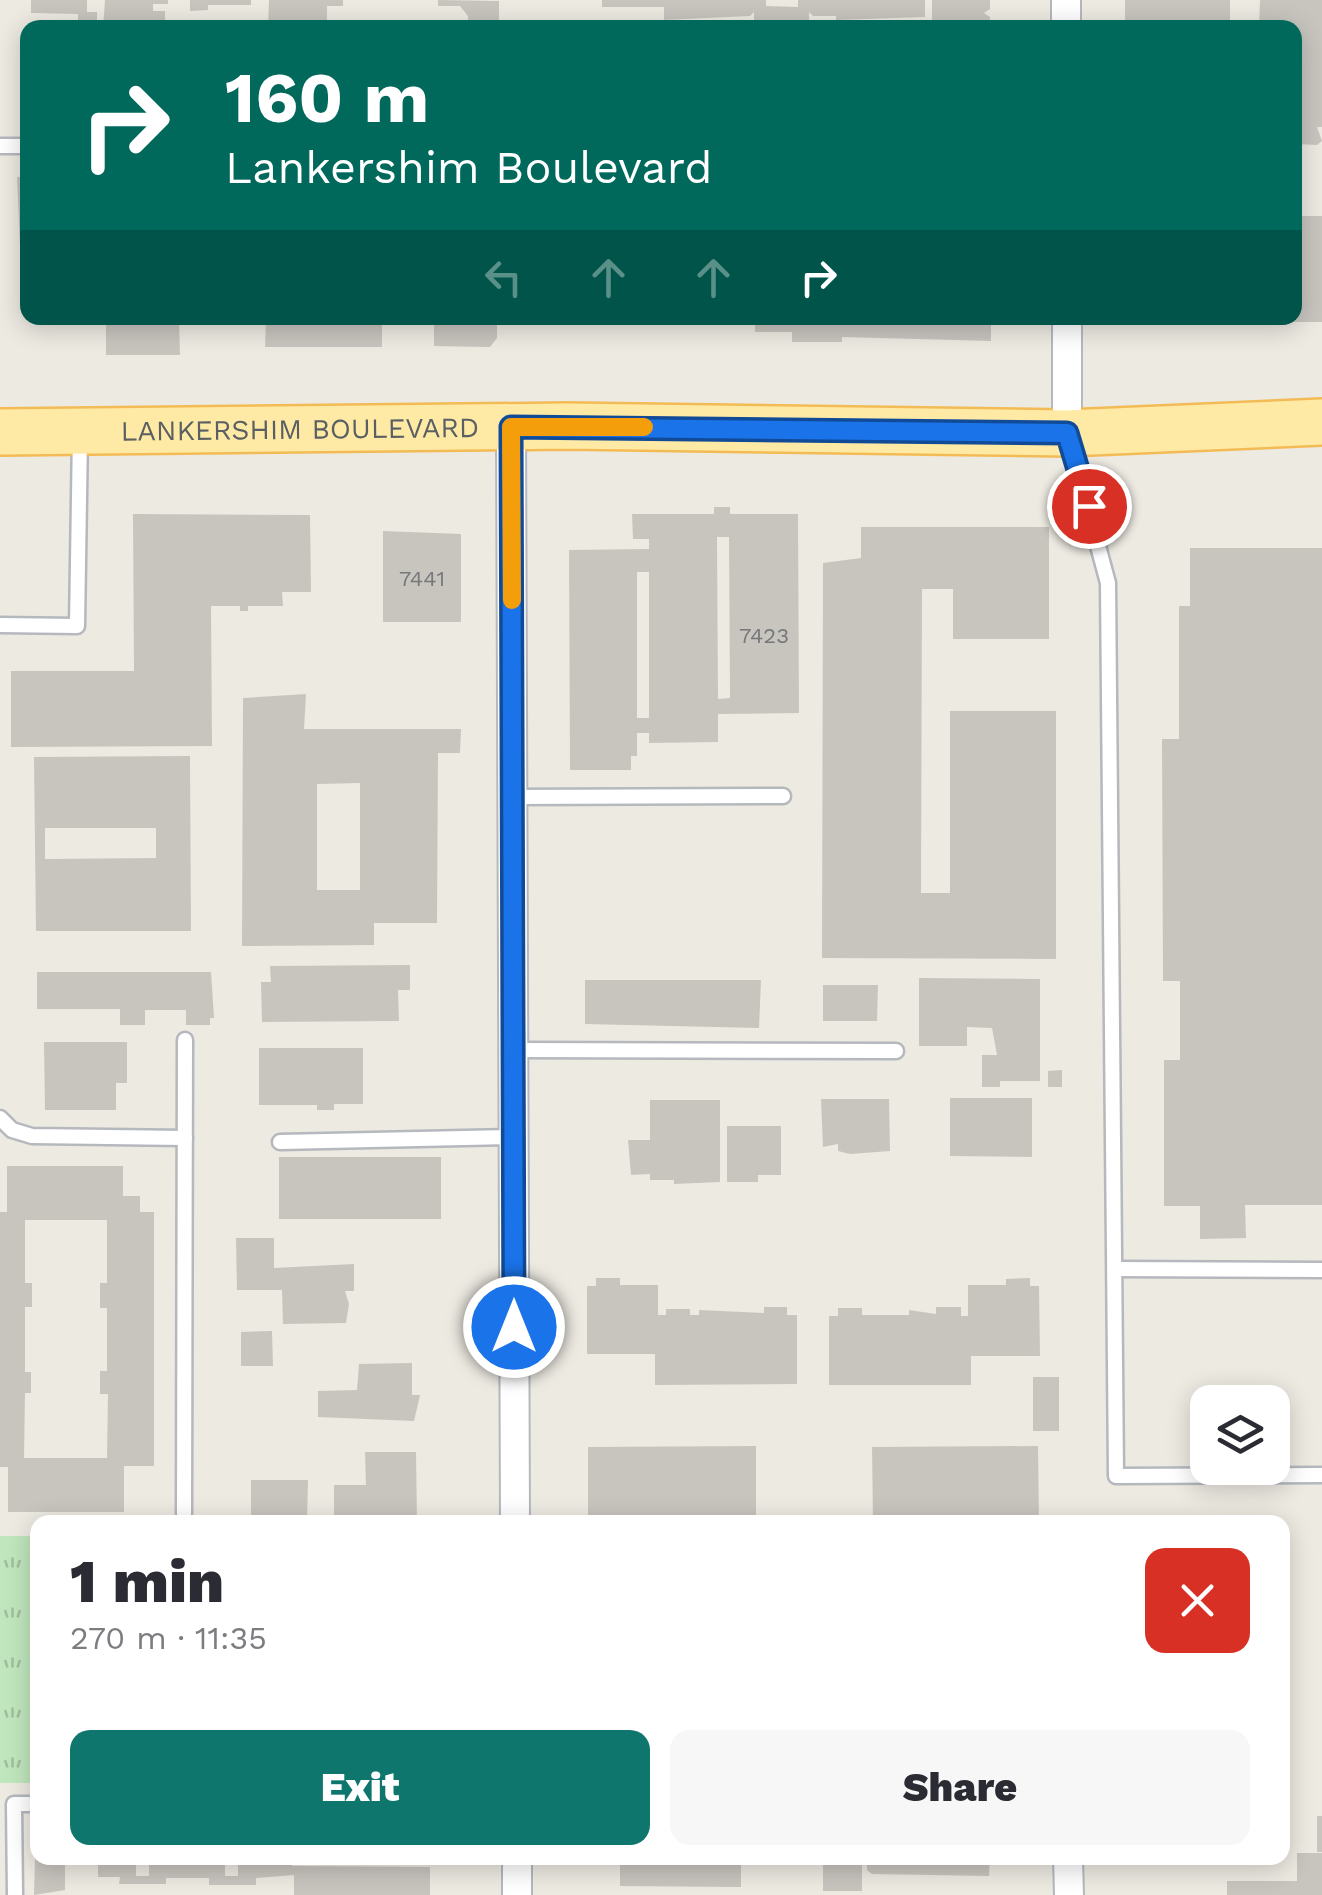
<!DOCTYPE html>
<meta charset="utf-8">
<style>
:root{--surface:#fff;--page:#f7f7f7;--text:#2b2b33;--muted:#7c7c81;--accent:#0f766e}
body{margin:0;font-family:"Work Sans",sans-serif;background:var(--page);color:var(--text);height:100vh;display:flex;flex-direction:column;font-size:38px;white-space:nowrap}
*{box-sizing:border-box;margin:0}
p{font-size:32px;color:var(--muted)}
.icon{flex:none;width:55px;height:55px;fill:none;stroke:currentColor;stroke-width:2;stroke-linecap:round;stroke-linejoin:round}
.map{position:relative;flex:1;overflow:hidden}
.side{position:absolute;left:30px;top:1515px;width:1260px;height:350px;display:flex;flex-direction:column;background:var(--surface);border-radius:20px;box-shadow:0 5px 25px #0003}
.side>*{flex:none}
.banner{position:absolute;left:20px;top:20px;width:1282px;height:305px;border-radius:20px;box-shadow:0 5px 25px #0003;background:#00695c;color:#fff;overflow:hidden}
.fabs{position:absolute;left:1190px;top:1385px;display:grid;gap:20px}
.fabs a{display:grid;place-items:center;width:100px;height:100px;border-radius:20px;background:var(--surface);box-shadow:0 5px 25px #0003;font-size:50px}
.pin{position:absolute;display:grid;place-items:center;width:85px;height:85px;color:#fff;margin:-42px;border:5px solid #fff;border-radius:50%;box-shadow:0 2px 10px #0007}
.me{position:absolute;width:110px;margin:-55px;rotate:0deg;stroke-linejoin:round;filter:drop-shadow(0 0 8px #0008)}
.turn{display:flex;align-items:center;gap:35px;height:210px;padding:0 40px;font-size:45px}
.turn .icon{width:130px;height:130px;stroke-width:2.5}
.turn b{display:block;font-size:70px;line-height:85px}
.lanes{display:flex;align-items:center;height:95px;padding:0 40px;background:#0003;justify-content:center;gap:50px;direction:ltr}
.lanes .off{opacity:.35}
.round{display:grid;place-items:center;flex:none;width:105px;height:105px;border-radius:20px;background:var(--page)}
.headline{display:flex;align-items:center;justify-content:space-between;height:170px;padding:0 40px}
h1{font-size:60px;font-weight:800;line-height:75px}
.cta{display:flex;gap:20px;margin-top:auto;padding:20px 40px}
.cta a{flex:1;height:115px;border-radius:20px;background:var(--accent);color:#fff;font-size:40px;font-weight:800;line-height:115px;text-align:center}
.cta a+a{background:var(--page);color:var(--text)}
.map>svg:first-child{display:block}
.grass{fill:url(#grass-tufts)}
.building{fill:#c8c5bf;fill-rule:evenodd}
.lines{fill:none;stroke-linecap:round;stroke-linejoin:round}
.service-casing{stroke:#b5b8bd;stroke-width:19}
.minor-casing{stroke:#b5b8bd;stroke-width:32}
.primary-casing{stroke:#f3bb55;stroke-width:50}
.service{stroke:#fff;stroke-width:14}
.minor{stroke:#fff;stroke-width:28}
.primary{stroke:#ffeaa5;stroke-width:45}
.route-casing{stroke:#114b97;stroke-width:25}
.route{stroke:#1a73e8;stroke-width:18}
.slow{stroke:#f59e0b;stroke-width:18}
.labels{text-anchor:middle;stroke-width:9;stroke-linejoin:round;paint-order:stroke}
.number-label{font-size:22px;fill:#76787a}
.street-label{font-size:28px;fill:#5a5f63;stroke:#fff}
</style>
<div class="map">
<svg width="1322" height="1895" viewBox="0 0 1322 1895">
<defs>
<pattern id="grass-tufts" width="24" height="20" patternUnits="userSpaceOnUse" patternTransform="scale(2.5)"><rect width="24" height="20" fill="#c0e6bd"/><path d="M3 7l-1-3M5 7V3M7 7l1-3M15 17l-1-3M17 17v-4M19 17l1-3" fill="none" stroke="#9fbe9d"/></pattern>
</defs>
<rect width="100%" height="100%" fill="#edeae2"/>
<!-- grass -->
<rect class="grass" x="0" y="1536" width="37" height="247"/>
<!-- building -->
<g class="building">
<polygon points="31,0 87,0 87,12 97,12 97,28 78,28 78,14 31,13"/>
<polygon points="105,0 168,0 168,4 153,4 153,11 165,11 165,28 103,28"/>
<polygon points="190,0 251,0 251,5 208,5 208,10 190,11"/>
<polygon points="269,0 343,0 343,6 327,6 327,24 268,28"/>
<polygon points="438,0 499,1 499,28 468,28 468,16 460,6 438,6"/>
<polygon points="602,0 766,0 766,6 798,7 798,0 925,0 925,17 836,20 836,16 813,16 809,12 809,28 754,28 754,12 750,16 664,20 664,7 602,7"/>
<polygon points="932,0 990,0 990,9 984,13 990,17 990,28 932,28"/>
<rect x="1125" y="0" width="105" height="28"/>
<polygon points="1260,0 1322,0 1322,127 1317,127 1322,141 1317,145 1295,144 1295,28 1259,28"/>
<rect x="217" y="23" width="40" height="5"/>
<polygon points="17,177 28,177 28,291 22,291"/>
<polygon points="1295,216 1322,216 1322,322 1269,322 1269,318 1295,318"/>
<polygon points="106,318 179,318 180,355 106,355"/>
<polygon points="266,318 382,318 382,347 265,347"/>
<polygon points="434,318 497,318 497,338 490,347 434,346"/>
<polygon points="755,318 991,318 991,341 842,337 842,342 792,342 792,332 755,332"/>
<rect x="1125" y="318" width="116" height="5"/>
<path d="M714,507H730V514H798L799,713L718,714V742L649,743V733H637V756H631V770H570L569,550L649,549V539H633L632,514H714ZM717,537H729L730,698L718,699ZM637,572H649V718H637Z"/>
<polygon points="133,514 310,515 311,592 282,592 283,606 248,606 248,611 240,611 240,606 211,606 212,746 11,747 11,671 134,671"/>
<polygon points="861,527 1049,527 1049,639 953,639 953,589 922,589 921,893 950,893 950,711 1056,711 1056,959 822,958 823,563 861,558"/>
<polygon points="383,531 461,534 461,622 383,622"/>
<polygon points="1190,548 1322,548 1322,1205 1245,1205 1246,1238 1200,1239 1200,1206 1164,1206 1164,1060 1180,1060 1180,981 1163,981 1162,739 1179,739 1179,606 1190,606"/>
<path d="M306,694L304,729H461L460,753H438L437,923H374V945L242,946L243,698ZM360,783V890H317V784Z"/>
<path d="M190,756L191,931H36L34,757ZM45,828H156V858L45,859Z"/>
<polygon points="410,965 410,990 398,990 399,1021 262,1022 261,982 271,982 270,966"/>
<polygon points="37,972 211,972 214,1018 210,1018 210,1025 186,1025 186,1010 145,1010 145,1025 120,1025 120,1009 37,1009"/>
<polygon points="919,978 1040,979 1040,1081 1000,1081 1000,1087 982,1087 982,1055 997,1055 992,1028 967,1027 967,1046 919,1046"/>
<polygon points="585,980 761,980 759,1028 585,1024"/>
<polygon points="823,985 878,985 877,1021 823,1021"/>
<polygon points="44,1042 127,1042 127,1083 116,1083 116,1110 45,1110"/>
<polygon points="259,1048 363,1048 363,1104 334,1104 334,1110 317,1110 317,1105 259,1105"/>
<polygon points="1062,1070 1062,1087 1048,1087 1048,1071"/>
<polygon points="950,1098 1032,1098 1032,1157 950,1156"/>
<polygon points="821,1099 889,1099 890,1151 850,1154 838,1151 838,1144 823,1147"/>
<polygon points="650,1100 720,1100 720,1182 674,1184 674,1180 650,1180 650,1174 631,1175 628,1140 650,1140"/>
<polygon points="727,1126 781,1126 781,1175 758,1175 758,1182 727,1182"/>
<rect x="279" y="1157" width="162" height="62"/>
<path d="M7,1166H123V1196H140V1212H154V1466H124V1512H8V1467H0V1212H7ZM25,1220H107V1283H100V1308H107V1371H100V1394H108L107,1458H24L25,1393H31V1372H25V1307H32V1283H25Z"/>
<polygon points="236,1238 274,1238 274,1268 354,1264 354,1291 345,1291 349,1304 346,1323 283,1324 282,1290 237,1290"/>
<polygon points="596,1278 620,1278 620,1285 658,1285 658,1315 666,1315 666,1309 690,1309 690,1315 699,1315 699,1310 764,1313 764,1307 787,1307 787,1315 797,1315 797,1384 655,1385 655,1354 587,1354 587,1286 596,1286"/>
<polygon points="1030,1278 1030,1286 1039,1286 1040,1356 971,1356 971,1385 829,1385 829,1316 838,1316 838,1308 862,1308 862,1315 909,1315 909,1310 936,1314 936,1307 961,1307 961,1316 968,1316 968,1285 1006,1285 1006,1279"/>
<polygon points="272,1331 273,1366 241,1366 241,1332"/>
<polygon points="412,1363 412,1395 420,1395 414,1421 318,1417 318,1391 357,1390 359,1364"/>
<rect x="1033" y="1377" width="26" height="54"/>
<polygon points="756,1446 756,1522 708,1522 708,1517 588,1522 588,1447"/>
<polygon points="1038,1446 1039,1522 992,1522 992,1517 873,1522 872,1447"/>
<polygon points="365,1452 416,1452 417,1522 334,1521 334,1485 366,1485"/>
<polygon points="251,1480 308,1480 307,1522 251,1522"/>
<rect x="1317" y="1816" width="5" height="36"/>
<polygon points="1297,1853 1322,1853 1322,1895 1227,1895 1227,1881 1297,1881"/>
<polygon points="35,1858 136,1858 136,1876 149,1876 149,1858 225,1858 225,1876 238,1876 238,1858 292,1858 292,1866 430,1867 430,1895 294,1895 294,1875 256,1878 256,1885 209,1885 209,1878 166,1878 166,1884 119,1884 120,1877 98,1877 98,1865 65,1861 65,1890 34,1895"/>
<polygon points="620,1858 741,1858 741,1887 620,1886"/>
<polygon points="823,1858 862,1864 862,1891 823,1891"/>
<polygon points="867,1858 990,1858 989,1876 872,1874 867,1870"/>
</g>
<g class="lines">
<defs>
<g id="service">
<polyline points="0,146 28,146"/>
<polyline points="1069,438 1108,583 1116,1476 1322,1475"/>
<polyline points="0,625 77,626 80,434"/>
<polyline points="512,797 783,796"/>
<polyline points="514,1050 896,1051"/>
<polyline points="0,1118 12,1130 32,1136 185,1138"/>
<polyline points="280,1142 514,1137"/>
<polyline points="1115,1269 1322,1270"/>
<polyline points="184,1514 185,1040"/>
<polyline points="15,1895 14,1804 38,1804"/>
</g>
<g id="minor">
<polyline points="1066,0 1066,28"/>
<polyline points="1067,318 1067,433"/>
<polyline points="511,427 515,1522"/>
<polyline points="517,1858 517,1895"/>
<polyline points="1068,1858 1069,1895"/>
</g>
<g id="primary">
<path id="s1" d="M0,432L568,426L1067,433L1322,422"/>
</g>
</defs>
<!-- service casing -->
<use href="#service" class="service-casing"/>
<!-- minor casing -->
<use href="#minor" class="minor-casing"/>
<!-- primary casing -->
<use href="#primary" class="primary-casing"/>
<!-- service -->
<use href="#service" class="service"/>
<!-- minor -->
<use href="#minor" class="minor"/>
<!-- primary -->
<use href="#primary" class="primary"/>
</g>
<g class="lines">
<defs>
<polyline id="route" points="514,1327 511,427 1067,433 1089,506"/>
</defs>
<!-- route casing -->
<use href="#route" class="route-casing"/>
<!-- route -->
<use href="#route" class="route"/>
<!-- slow -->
<polyline class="slow" points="512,600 511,427 644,427"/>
</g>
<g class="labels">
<!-- number labels -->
<g class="number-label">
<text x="422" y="586">7441</text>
<text x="764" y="643">7423</text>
</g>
<!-- street labels -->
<g class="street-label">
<text dy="10" stroke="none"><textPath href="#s1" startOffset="300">LANKERSHIM BOULEVARD</textPath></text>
</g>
</g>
</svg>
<div class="fabs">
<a><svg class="icon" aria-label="layers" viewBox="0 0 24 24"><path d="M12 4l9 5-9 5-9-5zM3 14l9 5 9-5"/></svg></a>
</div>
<div class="pin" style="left:1089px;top:506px;background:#d93025"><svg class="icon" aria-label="arrive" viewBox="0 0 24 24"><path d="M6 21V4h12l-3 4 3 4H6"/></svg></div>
<svg class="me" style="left:514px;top:1327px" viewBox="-20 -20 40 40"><circle r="17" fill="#1a73e8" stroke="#fff" stroke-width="3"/><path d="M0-11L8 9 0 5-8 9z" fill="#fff"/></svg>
<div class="banner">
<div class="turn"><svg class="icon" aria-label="right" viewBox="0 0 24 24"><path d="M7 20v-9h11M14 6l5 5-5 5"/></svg><div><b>160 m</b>Lankershim Boulevard</div></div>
<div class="lanes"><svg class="icon off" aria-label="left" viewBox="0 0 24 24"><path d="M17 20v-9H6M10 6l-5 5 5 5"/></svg><svg class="icon off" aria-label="ahead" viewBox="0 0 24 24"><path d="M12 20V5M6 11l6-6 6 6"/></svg><svg class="icon off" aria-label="ahead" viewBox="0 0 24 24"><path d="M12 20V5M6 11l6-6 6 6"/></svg><svg class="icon" aria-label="right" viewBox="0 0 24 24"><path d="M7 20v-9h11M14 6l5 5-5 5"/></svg></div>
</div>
<section class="side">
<div class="headline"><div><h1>1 min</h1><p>270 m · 11:35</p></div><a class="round" style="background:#d93025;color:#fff"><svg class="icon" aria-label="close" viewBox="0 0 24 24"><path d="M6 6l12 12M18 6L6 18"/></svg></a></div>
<div class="cta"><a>Exit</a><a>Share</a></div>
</section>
</div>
